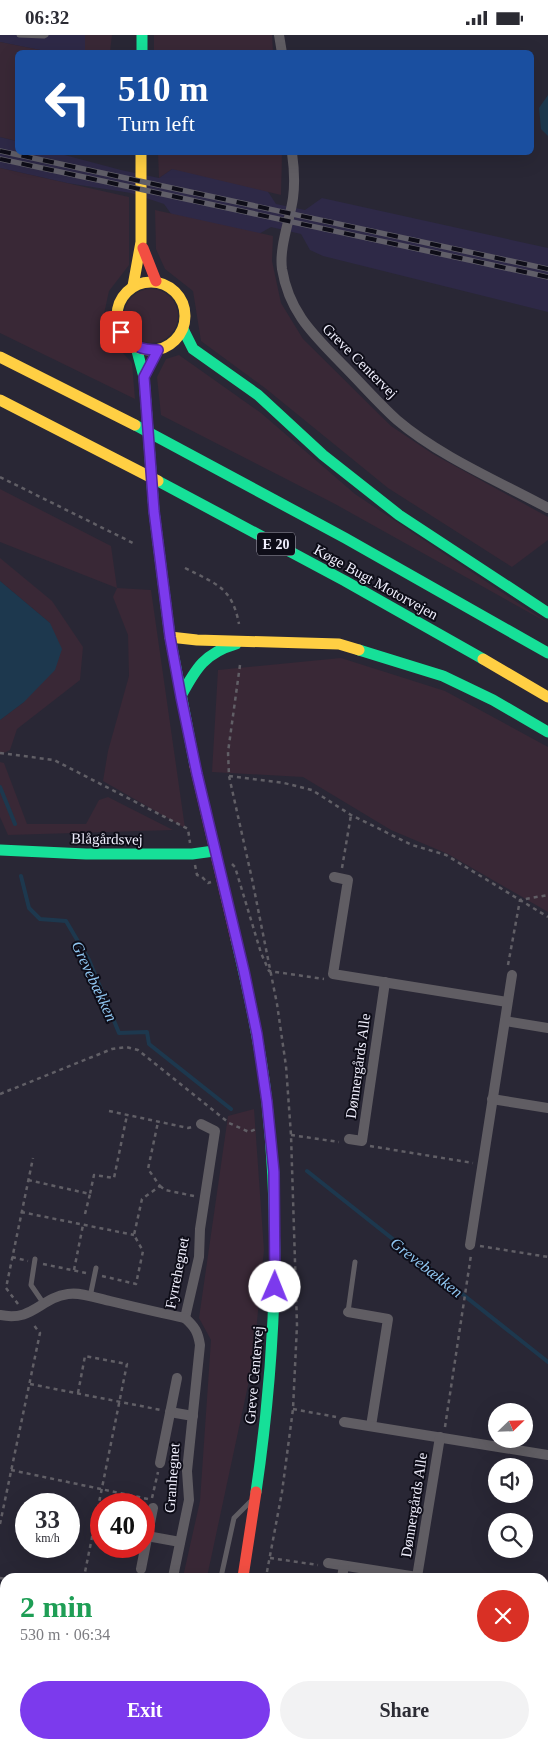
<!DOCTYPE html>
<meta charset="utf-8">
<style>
:root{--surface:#fff;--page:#f2f2f3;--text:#2b2b33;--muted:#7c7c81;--accent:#7c3aed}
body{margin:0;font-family:Georgia,serif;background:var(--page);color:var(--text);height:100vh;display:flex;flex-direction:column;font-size:19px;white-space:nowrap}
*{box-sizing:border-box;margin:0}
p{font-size:16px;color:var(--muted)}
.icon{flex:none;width:28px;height:28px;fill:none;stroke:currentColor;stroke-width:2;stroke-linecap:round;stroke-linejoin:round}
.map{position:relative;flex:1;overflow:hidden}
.details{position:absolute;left:0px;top:1538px;width:549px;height:176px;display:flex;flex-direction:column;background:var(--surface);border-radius:15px 15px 0 0;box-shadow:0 5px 20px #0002}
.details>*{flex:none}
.banner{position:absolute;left:15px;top:15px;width:519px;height:105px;border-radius:8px;box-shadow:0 5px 20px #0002;background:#1a4fa0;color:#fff;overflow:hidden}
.needle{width:32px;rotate:67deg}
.controls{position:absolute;left:488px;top:1368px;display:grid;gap:10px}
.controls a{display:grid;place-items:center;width:45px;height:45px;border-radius:50%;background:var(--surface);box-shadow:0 5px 20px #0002;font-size:25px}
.speed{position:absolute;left:15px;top:1458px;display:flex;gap:10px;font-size:25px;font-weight:700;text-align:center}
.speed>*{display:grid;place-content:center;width:65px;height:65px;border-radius:50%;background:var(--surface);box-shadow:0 5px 20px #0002;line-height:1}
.speed small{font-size:12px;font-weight:400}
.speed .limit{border:8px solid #d22;background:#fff;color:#111}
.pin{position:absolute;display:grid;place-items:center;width:42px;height:42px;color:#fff;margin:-21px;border-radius:10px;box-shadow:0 2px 8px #0006}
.me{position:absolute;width:55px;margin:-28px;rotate:1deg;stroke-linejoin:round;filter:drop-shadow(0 0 4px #0008)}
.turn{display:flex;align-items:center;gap:18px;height:105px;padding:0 20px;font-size:22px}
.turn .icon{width:65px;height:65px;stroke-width:2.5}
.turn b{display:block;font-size:35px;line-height:42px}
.round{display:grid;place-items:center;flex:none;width:52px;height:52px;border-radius:26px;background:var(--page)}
.overview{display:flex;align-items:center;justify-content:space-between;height:85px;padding:0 20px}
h1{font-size:30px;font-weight:600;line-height:38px;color:#1e9e55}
.button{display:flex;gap:10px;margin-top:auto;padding:10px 20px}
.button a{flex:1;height:58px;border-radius:30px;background:var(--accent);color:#fff;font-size:20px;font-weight:600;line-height:58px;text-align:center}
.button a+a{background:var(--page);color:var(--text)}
.status{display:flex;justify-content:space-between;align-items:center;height:35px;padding:0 25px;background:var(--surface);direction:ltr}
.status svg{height:14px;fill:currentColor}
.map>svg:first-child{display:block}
.built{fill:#2e2947}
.green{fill:#392836}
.water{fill:#1d384e}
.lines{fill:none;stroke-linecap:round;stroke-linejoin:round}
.stream{stroke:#1d384e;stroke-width:4}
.path{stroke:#615f66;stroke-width:2.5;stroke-dasharray:4 4;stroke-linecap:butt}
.lane{stroke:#605d63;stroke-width:5}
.street{stroke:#605d63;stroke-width:10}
.fast{stroke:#16e098;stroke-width:11}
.slow{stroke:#ffcf43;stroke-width:11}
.jam{stroke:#f24e42;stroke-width:11}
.rail-casing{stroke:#605e68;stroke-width:5.5}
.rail{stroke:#0e0d18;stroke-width:4;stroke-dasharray:11;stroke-linecap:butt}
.route-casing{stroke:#51269a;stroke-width:12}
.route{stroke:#7c3aed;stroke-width:9}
.labels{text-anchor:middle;stroke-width:4;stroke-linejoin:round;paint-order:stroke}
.shield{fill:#0e0d18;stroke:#acabb8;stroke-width:1}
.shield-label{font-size:14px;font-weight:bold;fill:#f0effd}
.street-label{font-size:15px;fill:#f0effd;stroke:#0e0d18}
.water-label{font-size:16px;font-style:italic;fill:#90c7f2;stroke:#0e0d18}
</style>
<div class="status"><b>06:32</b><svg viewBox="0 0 49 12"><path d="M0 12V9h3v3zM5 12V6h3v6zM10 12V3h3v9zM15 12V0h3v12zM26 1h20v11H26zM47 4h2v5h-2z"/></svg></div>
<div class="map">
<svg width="548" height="1713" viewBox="0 0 548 1713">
<rect width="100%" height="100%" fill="#292735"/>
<!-- built -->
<g class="built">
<polygon points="0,0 85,0 85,17 50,17 0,7"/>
<polygon points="0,102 17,106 18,118 57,118 121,135 159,143 172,134 261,146 276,169 305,175 322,163 548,213 548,277 323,221 310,215 301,199 271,192 252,203 177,187 164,169 131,158 67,148 0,133"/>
<polygon points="548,1699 548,1713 409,1713 452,1709 544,1709 544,1700"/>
</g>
<!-- green -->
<g class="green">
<polygon points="85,0 112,0 110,17 85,17"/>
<polygon points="154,0 272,0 273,17 154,17"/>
<polygon points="0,7 50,17 18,18 17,106 0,102"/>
<polygon points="158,118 282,118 281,160 172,134 159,143"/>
<polygon points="0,133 129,162 129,230 109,256 104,279 112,306 132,328 135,364 0,298"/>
<polygon points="155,175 273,201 272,226 281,268 303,304 391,391 433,419 548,482 548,505 512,532 388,453 265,353 201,306 193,256 165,234 156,214"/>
<circle cx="151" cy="281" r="27"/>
<polygon points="179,320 261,378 355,459 548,588 335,469 161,380 157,342 166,324"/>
<polygon points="0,454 111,511 117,553 151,555 185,793 103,746 108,716 129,641 128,600 113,562 117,553 0,507"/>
<polygon points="0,523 52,566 83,612 80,645 17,694 10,715 0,720 0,685 24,667 50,588 0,546"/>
<polygon points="341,623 445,656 548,712 548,877 448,819 391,795 303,742 212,737 218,635"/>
<polygon points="0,727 4,728 27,789 86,789 99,765 108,762 173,795 8,800 0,782"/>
<polygon points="254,1074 264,1215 253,1327 207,1542 183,1542 200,1466 211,1305 199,1283 228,1081"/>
</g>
<!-- water -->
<g class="water">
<polygon points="548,60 548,101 541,94 539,73"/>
<polygon points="0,546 50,588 62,614 55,635 24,667 0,685"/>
</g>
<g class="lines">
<!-- stream -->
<g class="stream">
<polyline points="0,752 15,789"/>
<polyline points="21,841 29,873 40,884 66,886 89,925 119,998 147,997 149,1009 231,1074"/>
<polyline points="307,1136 548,1327"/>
</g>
<!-- path -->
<g class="path">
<polyline points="0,442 135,509"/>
<path d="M185,533C216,549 232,552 239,589"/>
<polyline points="240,630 228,717 229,741 252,844 277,969 286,1031 291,1100 297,1290 293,1374 282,1457 266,1542"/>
<polyline points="0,718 54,725 188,794 190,808"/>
<polyline points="229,741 284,748 312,755 351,780 412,810 446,820 548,882"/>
<polyline points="232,829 235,832 261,918 269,936 324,944"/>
<polyline points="195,830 197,840 201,841 208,848 211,847"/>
<polyline points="342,833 351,780"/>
<polyline points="508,930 520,865 548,860"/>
<polyline points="0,1059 112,1014 126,1012 138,1015 229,1088 249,1097 256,1094"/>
<polyline points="109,1076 188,1093 192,1092"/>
<polyline points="291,1100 339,1107"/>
<polyline points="370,1111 473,1128"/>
<polyline points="28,1145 90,1159 94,1140 114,1143 127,1080"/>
<polyline points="160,1151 165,1155 194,1161"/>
<polyline points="21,1177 134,1200"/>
<polyline points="85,1179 90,1159"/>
<polyline points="480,1211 548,1222"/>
<polyline points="12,1222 28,1226"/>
<polyline points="43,1229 86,1238"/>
<polyline points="74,1235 83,1190"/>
<polyline points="102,1241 136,1249 143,1216 134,1200 142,1164 160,1151 148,1134 158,1087"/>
<polyline points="18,1269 6,1253 33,1123"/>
<polyline points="30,1349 161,1375"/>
<polyline points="78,1358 85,1321 127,1329 84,1542"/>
<polyline points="293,1374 336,1382"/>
<polyline points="445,1392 471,1220"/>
<polyline points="11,1435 148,1464"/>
<polyline points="152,1463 158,1437"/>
<polyline points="0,1489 40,1298 32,1288"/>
<polyline points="270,1523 318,1530"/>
<polyline points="0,1543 5,1544"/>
<polyline points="0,1627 5,1628"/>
<polyline points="544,1630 546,1633 544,1646"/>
</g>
<!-- lane -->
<g class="lane">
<polyline points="19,0 44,1 46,0"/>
<polyline points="35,1224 31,1250 44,1269"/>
<polyline points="90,1262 96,1233"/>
<polyline points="348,1277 355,1227"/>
<polyline points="221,1542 234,1483 250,1467"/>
</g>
<!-- street -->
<g class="street">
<polyline points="279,0 282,18"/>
<path d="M292,118C294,132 295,148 293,163C290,185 279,212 282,234C289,277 313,299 341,328C360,347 378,368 397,385C439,421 500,447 548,473"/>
<polyline points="334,842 348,845 333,939 507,967"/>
<polyline points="505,986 548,993"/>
<polyline points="492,1064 548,1073"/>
<polyline points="349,1104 362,1106 385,947"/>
<polyline points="470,1210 512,940"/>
<polyline points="348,1277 388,1284 371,1391"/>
<path d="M0,1280C33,1287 40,1263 68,1259C81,1257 97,1263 110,1266C135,1272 160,1278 185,1283L199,1222L200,1194L215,1096L201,1089"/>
<polyline points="170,1377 193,1381"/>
<polyline points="344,1387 548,1420"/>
<polyline points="160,1428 177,1343"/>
<polyline points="147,1501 180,1507"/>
<polyline points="328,1528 417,1542"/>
<polyline points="141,1534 153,1473"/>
<path d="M173,1542L189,1465L187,1436L200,1310C198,1297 195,1292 185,1283"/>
<polyline points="342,1542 344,1531"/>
<polyline points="417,1542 440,1402"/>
<polyline points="544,1610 548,1579"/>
<polyline points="544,1690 548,1690"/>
<polyline points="128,1713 130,1709"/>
<polyline points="224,1713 250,1710 334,1709"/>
</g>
<!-- fast -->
<g class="fast">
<polyline points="142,0 142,18"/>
<polyline points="183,294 193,314 258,360 323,420 399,480 548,578"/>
<polyline points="136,312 144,342 154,476 170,602 195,731"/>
<polyline points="135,390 345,503 548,618"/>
<polyline points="158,446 345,546 483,624"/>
<polyline points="359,615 443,641 493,665 548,697"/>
<path d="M181,661C196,633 205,618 236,609"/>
<polyline points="0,815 86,819 192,819 214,816"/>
<path d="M236,904C249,958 261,1013 267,1068C281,1197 275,1328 256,1457"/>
<polyline points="248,1709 250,1710"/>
<polyline points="219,1713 220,1709"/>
</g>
<!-- slow -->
<g class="slow">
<circle cx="151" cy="281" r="34"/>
<polyline points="133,251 141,207 141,118"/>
<polyline points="0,322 135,390"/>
<polyline points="0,365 158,446"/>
<polyline points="170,602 197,605 339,609 359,615"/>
<polyline points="483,624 548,662"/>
</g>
<!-- jam -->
<g class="jam">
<polyline points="143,213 156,246"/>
<polyline points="195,731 236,904"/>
<polyline points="243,1542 256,1457"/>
<polyline points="176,1709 178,1713"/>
</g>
<defs>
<g id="rail">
<polyline points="0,116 548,234"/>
<polyline points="0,124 548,242"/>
</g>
</defs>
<!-- rail casing -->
<use href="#rail" class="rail-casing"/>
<!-- rail -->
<use href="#rail" class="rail"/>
</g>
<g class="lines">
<defs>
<path id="route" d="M121,297C131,311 141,315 158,315L144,342L154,476L170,602L181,662L197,739L244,936L257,999L267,1067L274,1137L275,1252"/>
</defs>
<!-- route casing -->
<use href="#route" class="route-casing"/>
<!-- route -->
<use href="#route" class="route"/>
</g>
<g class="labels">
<!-- shield labels -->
<rect class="shield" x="257" y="497.5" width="38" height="23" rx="4"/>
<g class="shield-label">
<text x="276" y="514">E 20</text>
</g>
<!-- street labels -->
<g class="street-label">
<text transform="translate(360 326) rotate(45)" y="5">Greve Centervej</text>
<text transform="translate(376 547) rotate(29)" y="5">Køge Bugt Motorvejen</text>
<text transform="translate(107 804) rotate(1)" y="5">Blågårdsvej</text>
<text transform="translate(358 1031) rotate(-82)" y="5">Dønnergårds Alle</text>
<text transform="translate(177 1238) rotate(-79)" y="5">Fyrrehegnet</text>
<text transform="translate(254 1340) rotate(-85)" y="5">Greve Centervej</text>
<text transform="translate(172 1443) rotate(-86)" y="5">Granhegnet</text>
<text transform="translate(414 1470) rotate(-81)" y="5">Dønnergårds Alle</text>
</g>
<!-- water labels -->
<g class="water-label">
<text transform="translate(95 946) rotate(65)" y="6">Grevebækken</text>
<text transform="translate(427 1232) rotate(38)" y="6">Grevebækken</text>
</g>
</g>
</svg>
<div class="controls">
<a><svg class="needle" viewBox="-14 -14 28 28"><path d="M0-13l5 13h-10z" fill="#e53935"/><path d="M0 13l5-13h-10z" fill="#7c7c81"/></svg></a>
<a><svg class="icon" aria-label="sound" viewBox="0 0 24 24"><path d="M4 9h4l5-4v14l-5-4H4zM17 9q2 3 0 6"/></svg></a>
<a><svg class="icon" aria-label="search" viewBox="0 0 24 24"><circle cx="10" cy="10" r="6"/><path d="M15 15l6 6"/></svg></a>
</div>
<div class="speed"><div>33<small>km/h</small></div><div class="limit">40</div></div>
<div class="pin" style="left:121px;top:297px;background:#d93025"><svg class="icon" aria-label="arrive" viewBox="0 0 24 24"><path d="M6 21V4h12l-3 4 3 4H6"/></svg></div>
<svg class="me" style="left:275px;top:1252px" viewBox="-20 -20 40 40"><circle r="19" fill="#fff"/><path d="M0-13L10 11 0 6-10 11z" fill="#7c3aed"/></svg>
<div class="banner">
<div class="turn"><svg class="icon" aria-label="left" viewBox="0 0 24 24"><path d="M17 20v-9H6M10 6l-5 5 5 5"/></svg><div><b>510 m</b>Turn left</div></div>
</div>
<section class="details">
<div class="overview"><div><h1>2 min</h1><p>530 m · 06:34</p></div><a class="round" style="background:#d93025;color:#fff"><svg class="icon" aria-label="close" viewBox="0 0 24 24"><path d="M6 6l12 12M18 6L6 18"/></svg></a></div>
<div class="button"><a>Exit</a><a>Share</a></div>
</section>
</div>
